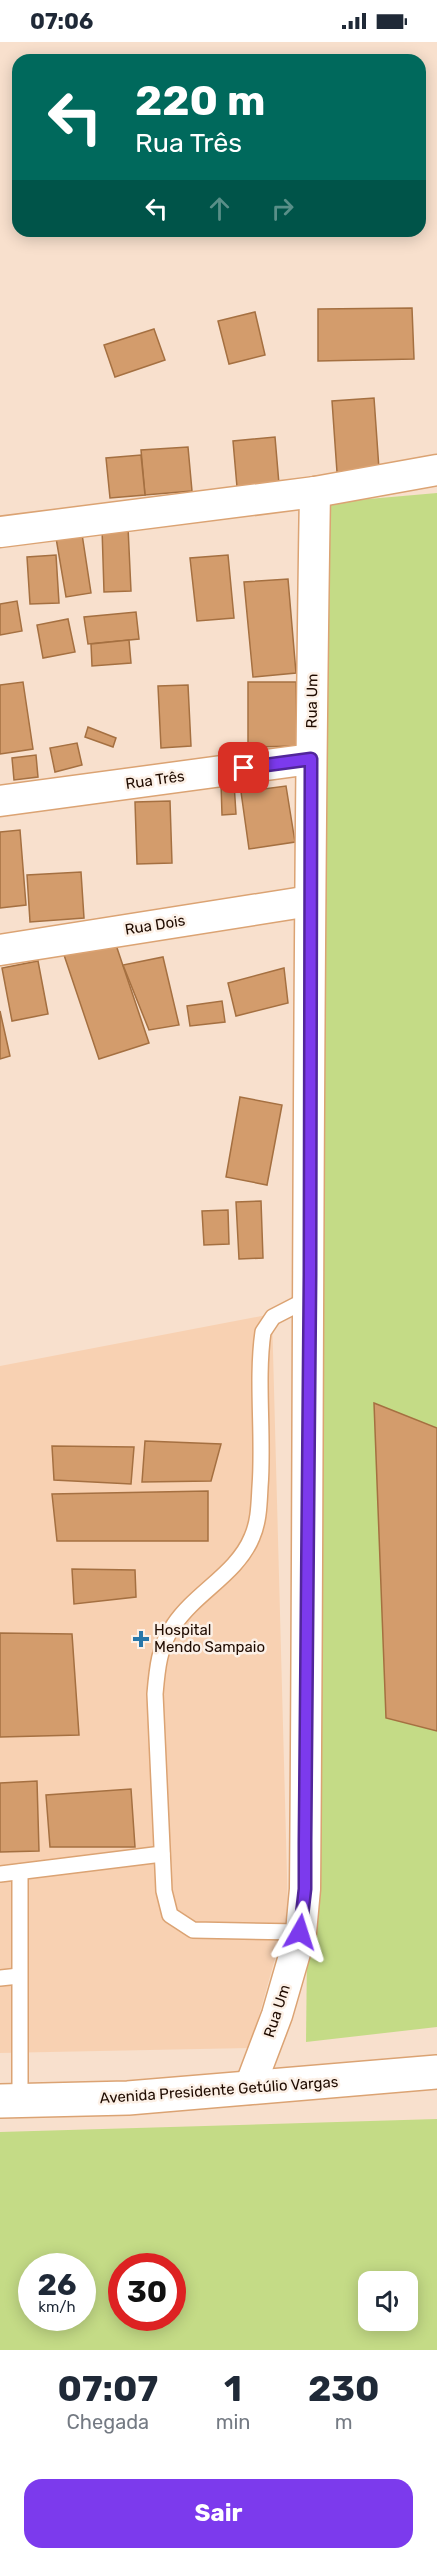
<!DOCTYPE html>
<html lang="pt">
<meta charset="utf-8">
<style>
:root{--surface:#fff;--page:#f6f6f7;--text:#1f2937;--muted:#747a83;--accent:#7c3aed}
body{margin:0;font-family:Rubik,sans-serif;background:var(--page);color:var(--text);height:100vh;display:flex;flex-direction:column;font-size:22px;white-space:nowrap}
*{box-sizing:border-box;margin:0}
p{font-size:20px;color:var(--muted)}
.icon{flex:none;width:33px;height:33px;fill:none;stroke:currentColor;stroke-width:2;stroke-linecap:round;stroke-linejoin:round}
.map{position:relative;height:2308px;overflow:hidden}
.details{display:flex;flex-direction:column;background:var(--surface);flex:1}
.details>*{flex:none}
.guide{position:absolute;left:12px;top:12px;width:414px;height:183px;border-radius:18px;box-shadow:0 3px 15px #0003;background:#00695c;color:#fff;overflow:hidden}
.controls{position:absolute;left:358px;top:2229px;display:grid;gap:12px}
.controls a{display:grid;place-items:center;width:60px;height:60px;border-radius:12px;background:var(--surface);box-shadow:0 3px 15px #0003;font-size:30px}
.speed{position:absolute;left:18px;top:2211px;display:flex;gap:12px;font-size:30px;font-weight:700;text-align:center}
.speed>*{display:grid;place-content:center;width:78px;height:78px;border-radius:50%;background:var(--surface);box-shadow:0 3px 15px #0003;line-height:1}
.speed small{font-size:15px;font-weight:400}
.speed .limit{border:9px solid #d22;background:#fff;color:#111}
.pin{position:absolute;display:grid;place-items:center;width:51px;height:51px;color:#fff;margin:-26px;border-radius:12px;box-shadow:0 3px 9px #0006}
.me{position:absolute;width:66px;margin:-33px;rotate:6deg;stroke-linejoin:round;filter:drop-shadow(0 0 4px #0008)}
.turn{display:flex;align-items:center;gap:21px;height:126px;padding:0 24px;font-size:27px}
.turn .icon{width:78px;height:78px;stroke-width:2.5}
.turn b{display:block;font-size:42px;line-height:51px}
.lanes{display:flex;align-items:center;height:57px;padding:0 24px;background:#0003;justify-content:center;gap:30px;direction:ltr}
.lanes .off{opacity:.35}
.eta{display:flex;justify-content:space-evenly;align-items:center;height:102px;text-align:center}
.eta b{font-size:36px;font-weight:700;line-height:42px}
.primary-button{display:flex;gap:12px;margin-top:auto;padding:12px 24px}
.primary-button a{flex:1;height:69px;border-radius:18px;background:var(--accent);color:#fff;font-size:24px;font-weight:700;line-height:69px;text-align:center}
.status{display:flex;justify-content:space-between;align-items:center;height:42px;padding:0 30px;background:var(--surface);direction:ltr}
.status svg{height:16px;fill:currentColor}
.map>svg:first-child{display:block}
.built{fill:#f8d1b2}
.green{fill:#c4db86;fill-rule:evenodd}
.building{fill:#d39c6c;stroke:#a57041;stroke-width:1.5}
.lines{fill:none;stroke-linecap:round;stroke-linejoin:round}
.lane-casing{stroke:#dba373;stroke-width:18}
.street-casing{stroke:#dba373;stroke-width:33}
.primary-casing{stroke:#dba373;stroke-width:36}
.lane{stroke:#fff;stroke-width:15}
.street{stroke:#fff;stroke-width:30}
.primary{stroke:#fff;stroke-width:33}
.route-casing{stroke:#51269a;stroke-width:15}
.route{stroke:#7c3aed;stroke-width:10}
.poi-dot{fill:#2877a9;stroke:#fcf0e6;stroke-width:2}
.labels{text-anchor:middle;stroke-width:5;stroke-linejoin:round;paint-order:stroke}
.street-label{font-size:15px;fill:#1f0b00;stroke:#fcf0e6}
.poi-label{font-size:15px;fill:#1f0b00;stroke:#fcf0e6;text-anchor:start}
</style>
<div class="status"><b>07:06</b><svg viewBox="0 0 49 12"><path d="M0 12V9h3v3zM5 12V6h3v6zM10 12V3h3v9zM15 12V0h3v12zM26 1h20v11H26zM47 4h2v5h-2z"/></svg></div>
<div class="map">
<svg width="437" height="2308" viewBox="0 0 437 2308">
<rect width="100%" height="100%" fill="#f8e0cd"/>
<!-- built -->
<polygon class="built" points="272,1272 288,1870 250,2006 0,2011 0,1324"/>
<!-- green -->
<g class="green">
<polygon points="437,451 437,1985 306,2000 323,461"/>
<path d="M437,2077V2308H0V2090ZM32,2224H82V2276H32ZM122,2224H172V2276H122ZM369,2240H408V2278H369Z"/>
</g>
<!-- building -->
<g class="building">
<polygon points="412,266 414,317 318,319 318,267"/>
<polygon points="255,270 265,313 229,322 218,279"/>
<polygon points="154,287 165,318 115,335 104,303"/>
<polygon points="374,356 379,427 337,430 332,359"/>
<polygon points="275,395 279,442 237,445 233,399"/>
<polygon points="188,405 192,449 145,453 141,408"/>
<polygon points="141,413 145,453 110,456 106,416"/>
<polygon points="128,485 131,549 104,550 102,486"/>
<polygon points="82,492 91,551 66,555 56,496"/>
<polygon points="56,513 59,561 30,562 27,515"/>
<polygon points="228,513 234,576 197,579 190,516"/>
<polygon points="288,537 296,631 253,635 244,540"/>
<polygon points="17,559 22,589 0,593 0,562"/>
<polygon points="136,570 139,597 88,602 84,575"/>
<polygon points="68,577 75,610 43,616 37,583"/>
<polygon points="129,598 131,621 92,624 91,602"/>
<polygon points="23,640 33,707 0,712 0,643"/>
<polygon points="248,640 296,640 297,704 248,705"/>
<polygon points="188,643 191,704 161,706 158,644"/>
<polygon points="88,685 116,696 113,705 85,695"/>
<polygon points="77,701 82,723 55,730 50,706"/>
<polygon points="36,713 38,735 14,738 12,716"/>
<polygon points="221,741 234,741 236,772 222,773"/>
<polygon points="286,744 295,800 249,807 241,750"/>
<polygon points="170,759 172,821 137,822 135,760"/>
<polygon points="20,788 26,863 0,866 0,790"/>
<polygon points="81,830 84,876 30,880 27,833"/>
<polygon points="113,894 149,1001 99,1017 63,910"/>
<polygon points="163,915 179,983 149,988 123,923"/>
<polygon points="38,919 48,972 12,979 2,926"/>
<polygon points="284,926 288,961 236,974 228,941"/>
<polygon points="222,959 225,980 190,984 187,964"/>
<polygon points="0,969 10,1014 0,1017"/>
<polygon points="240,1055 282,1063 267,1143 226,1135"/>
<polygon points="261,1159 263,1216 239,1217 236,1160"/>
<polygon points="228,1168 229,1202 204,1203 202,1169"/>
<polygon points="374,1361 437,1386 437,1689 386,1676"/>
<polygon points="145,1399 221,1402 211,1439 142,1440"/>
<polygon points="52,1404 134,1405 131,1442 54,1438"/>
<polygon points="208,1449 208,1499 57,1499 52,1452"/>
<polygon points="72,1527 135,1528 136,1555 74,1562"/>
<polygon points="0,1591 72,1592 79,1693 0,1695"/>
<polygon points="37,1739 39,1809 0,1810 0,1741"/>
<polygon points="131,1747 135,1805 50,1805 46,1753"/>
</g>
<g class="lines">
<defs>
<g id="lane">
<polyline points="20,1830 20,2058"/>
<polyline points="0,1832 162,1812"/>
<path d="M301,1890L193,1888L170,1873L164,1849L155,1652C157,1628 159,1603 174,1583C196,1550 237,1532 252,1495C259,1479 259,1462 260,1445C264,1396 256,1338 263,1290L273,1275L310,1256"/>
<polyline points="0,1936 19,1934"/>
</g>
<g id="street">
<polyline points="0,490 315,450 437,428"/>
<polyline points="0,759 311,717"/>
<polyline points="0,908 310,859"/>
<path d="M249,2047L277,1973L301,1890L305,1847C309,1381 307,915 315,450"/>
</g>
<polyline id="primary" points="0,2059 128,2056 437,2030"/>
</defs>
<!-- lane casing -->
<use href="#lane" class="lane-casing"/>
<!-- street casing -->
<use href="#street" class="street-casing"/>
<!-- primary casing -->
<use href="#primary" class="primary-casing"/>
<!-- lane -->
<use href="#lane" class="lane"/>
<!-- street -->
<use href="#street" class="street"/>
<!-- primary -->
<use href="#primary" class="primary"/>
</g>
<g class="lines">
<defs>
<polyline id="route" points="244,726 311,717 310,1232 305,1800 305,1847 300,1890"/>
</defs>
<!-- route casing -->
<use href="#route" class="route-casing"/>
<!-- route -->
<use href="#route" class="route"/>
</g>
<!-- markers -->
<path class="poi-dot" d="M138 1588h6v6h6v6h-6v6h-6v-6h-6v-6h6z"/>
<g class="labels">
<!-- street labels -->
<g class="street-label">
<text transform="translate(312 659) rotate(-89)" y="5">Rua Um</text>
<text transform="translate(155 738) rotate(-8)" y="5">Rua Três</text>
<text transform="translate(155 883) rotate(-9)" y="5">Rua Dois</text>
<text transform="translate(277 1969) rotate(-72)" y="5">Rua Um</text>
<text transform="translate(219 2048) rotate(-4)" y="5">Avenida Presidente Getúlio Vargas</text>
</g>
<!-- poi labels -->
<g class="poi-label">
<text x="154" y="1593">Hospital<tspan x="154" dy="17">Mendo Sampaio</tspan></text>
</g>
</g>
</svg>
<div class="controls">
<a><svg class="icon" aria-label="sound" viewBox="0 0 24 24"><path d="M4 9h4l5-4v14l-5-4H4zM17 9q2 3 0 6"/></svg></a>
</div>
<div class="speed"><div>26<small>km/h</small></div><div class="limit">30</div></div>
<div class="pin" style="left:244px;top:726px;background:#d93025"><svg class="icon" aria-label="arrive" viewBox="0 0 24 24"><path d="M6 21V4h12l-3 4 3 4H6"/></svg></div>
<svg class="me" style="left:300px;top:1890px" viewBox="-20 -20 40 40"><path d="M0-17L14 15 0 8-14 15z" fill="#7c3aed" stroke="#fff" stroke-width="4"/></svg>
<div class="guide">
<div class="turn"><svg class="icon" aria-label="left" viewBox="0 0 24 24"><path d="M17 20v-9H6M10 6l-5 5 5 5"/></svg><div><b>220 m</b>Rua Três</div></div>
<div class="lanes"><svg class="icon" aria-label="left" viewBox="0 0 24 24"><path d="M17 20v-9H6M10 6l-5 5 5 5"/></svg><svg class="icon off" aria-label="ahead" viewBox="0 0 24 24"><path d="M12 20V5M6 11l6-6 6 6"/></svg><svg class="icon off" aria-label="right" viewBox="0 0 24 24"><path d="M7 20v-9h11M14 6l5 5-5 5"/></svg></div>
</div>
</div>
<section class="details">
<div class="eta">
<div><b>07:07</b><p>Chegada</p></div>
<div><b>1</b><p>min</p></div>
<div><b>230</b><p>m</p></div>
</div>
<div class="primary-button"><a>Sair</a></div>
</section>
